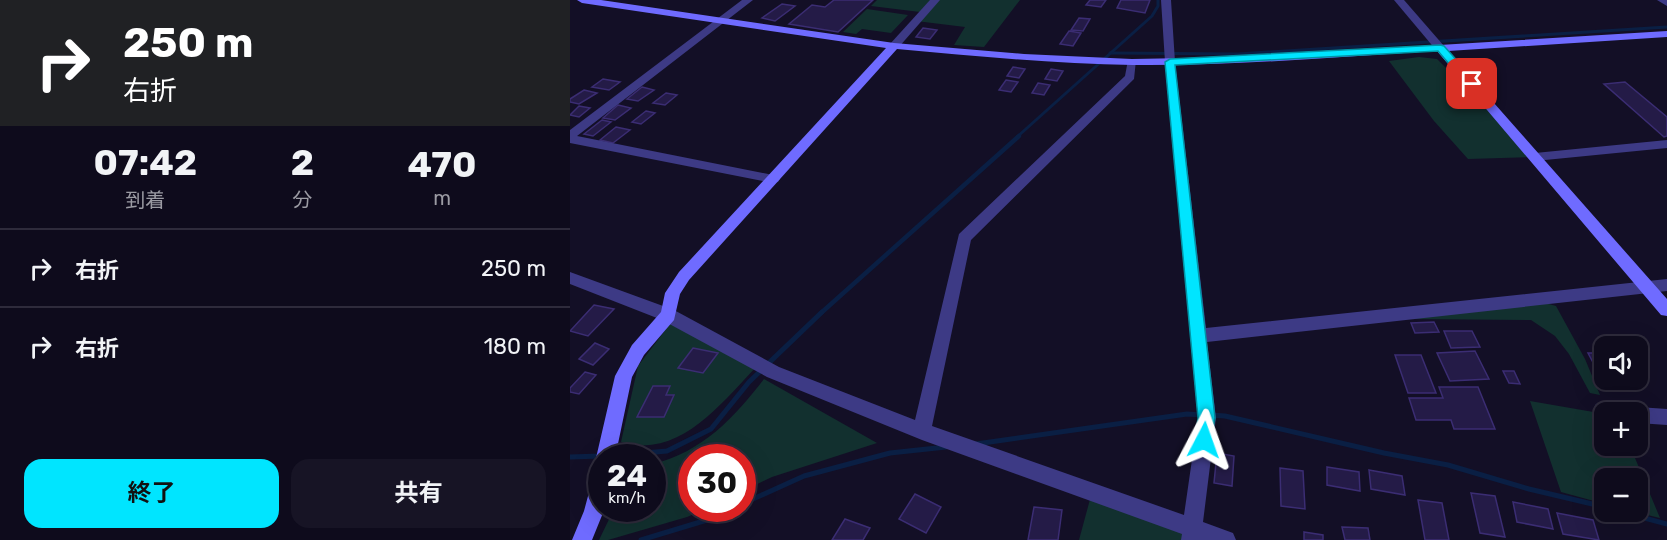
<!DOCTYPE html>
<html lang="ja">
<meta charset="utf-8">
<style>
:root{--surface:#0e0b1c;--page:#171425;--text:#f1f3f6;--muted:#9b9ba3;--line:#2e2b3b;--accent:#00e5ff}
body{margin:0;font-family:Rubik,"Noto Sans JP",sans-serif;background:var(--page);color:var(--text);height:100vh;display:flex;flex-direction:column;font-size:22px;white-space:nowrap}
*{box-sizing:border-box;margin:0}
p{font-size:20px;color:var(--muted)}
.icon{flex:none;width:33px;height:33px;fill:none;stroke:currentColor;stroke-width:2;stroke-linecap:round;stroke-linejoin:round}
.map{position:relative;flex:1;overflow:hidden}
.details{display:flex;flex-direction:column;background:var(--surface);width:570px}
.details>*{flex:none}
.banner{background:#202124;color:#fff;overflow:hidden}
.tools{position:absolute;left:1024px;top:336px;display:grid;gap:12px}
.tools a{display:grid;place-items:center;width:54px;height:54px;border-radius:12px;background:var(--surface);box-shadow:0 6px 24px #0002,0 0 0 2px var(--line);font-size:30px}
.speed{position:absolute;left:18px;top:444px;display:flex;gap:12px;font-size:30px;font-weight:700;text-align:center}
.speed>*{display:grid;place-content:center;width:78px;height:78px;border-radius:50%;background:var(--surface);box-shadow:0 6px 24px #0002,0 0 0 2px var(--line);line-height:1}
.speed small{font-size:15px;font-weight:400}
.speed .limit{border:9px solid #d22;background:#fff;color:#111}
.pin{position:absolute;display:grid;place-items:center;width:51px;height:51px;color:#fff;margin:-26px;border-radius:12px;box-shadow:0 3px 9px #0006}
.me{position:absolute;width:66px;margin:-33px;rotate:4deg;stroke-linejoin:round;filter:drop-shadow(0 0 4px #0008)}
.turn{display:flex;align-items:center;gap:21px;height:126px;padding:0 24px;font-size:27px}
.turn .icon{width:78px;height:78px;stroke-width:2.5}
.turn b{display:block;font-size:42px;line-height:51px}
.eta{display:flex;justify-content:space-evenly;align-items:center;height:102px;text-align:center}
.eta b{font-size:36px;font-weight:700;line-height:42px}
.button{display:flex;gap:12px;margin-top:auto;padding:12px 24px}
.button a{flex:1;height:69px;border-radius:18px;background:var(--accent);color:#111;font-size:24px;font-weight:700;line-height:69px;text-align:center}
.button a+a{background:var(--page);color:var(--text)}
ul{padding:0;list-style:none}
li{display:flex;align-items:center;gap:18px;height:78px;padding:0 24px;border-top:2px solid var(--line)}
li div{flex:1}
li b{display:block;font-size:22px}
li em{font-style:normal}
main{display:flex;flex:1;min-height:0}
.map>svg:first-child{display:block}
.green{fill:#12302f}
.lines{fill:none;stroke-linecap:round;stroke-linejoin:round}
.stream-far2{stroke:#0a1f44;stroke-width:3}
.stream-far1{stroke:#0a1f44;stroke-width:4.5}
.stream{stroke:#0a1f44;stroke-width:5}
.building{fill:#241b47;stroke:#3b2d73;stroke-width:1.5}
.street{fill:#3d3a85;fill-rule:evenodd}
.secondary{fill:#6f6bff;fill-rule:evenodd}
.route{fill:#00e5ff;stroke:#0095a6;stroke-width:1.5}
</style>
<main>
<section class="details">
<div class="banner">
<div class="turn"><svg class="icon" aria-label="right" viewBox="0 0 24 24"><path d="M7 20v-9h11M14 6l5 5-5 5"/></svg><div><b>250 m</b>右折</div></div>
</div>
<div class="eta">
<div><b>07:42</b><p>到着</p></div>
<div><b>2</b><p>分</p></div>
<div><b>470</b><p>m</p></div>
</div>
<ul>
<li><svg class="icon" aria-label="right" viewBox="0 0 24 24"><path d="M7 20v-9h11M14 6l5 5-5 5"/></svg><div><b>右折</b></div><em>250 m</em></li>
<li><svg class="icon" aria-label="right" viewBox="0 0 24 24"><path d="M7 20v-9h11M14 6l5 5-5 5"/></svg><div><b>右折</b></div><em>180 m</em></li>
</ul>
<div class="button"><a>終了</a><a>共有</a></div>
</section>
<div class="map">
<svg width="1097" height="540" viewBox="0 0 1097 540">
<rect width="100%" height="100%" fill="#130f26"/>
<!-- green -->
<g class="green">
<polygon points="307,0 362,0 350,12 301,6"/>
<polygon points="365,0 450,0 414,47 384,45 395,27 346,21"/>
<polygon points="297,9 338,15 321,33 292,29 286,34 273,32"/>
<polygon points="849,57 867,59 965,157 898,159 864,121 819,61"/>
<polygon points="975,303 986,306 1015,359 1030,395 1020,393 999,354 985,336 961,320 836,319"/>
<path d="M100,324L188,365C152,402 110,460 51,442L68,366Z"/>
<path d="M194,379L307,443L202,477L173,491L172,458H122V508L136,509L117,517L38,540H29L44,509L82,508L83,464C132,452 164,418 194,379Z"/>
<polygon points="960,401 1035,414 1035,446 1060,446 1090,518 1065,512 1068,512 1068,478 1035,478 1035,504 991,492"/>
<polygon points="522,492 616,525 614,540 509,540"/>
</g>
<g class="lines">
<!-- stream-far2 -->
<g class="stream-far2">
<polyline points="540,53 668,54 1097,27"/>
<polyline points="447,137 582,16 588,6 588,0"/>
</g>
<!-- stream-far1 -->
<polyline class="stream-far1" points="251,313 449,136"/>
<!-- stream -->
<g class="stream">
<polyline points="640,415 655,416 814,453 878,465 959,489 1035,507"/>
<polyline points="406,444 617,414 632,415"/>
<polyline points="40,456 97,451 141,429 179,382 252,312"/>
<polyline points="0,457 31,456"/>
<polyline points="172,504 234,476 320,453 376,447"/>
<polyline points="1052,512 1097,524"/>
<polyline points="71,540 137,520 162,508"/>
</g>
</g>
<!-- building -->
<g class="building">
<polygon points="264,0 303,0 268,32 219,24 242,5 255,7"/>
<polygon points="520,0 536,0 531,7 516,5"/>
<polygon points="551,0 580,0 575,13 547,8"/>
<polygon points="212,4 225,6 205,21 192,18"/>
<polygon points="509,18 520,19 513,31 501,30"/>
<polygon points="353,28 367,30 360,39 346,37"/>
<polygon points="499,31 511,33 503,46 490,44"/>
<polygon points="443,67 455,69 449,78 437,76"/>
<polygon points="481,69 493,71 487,81 475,79"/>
<polygon points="33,79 50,82 39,90 22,87"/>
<polygon points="436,80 448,82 441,92 429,90"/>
<polygon points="1055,82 1097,117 1097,136 1094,137 1034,84"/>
<polygon points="468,83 480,85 474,95 462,93"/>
<polygon points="72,87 84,90 68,101 57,99"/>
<polygon points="14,90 27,93 9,104 0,102 0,99"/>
<polygon points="96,93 107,95 95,105 83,103"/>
<polygon points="48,105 61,108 45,120 33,118"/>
<polygon points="9,106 20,108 9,117 0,115"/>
<polygon points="76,111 85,113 71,124 62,122"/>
<polygon points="32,120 41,122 23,136 14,134"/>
<polygon points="46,127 60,130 43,143 30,140"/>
<polygon points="24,305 44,309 18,336 0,331"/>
<polygon points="864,322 869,332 845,333 841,323"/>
<polygon points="874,331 902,331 910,347 881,348"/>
<polygon points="25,343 39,349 23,365 9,359"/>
<polygon points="123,348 148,353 133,373 108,368"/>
<polygon points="905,351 919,379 880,381 867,353"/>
<polygon points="1018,353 1025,353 1034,369 1026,368"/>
<polygon points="825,355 851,355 866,393 838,393"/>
<polygon points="933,371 944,371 950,384 939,383"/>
<polygon points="15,372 26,375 9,394 0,392 0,388"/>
<polygon points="83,386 100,386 96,395 104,395 94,417 67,417"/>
<polygon points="869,387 908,387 925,429 884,429 881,420 846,420 839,398 873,398"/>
<polygon points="647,453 664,456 662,486 644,483"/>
<polygon points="757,467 789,472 790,491 757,485"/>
<polygon points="710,468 733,471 735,509 711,506"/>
<polygon points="799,470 832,476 835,495 801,489"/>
<polygon points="901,493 925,496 935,537 910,533"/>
<polygon points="345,494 371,507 356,533 329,519"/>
<polygon points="848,500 872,503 879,540 855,540"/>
<polygon points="943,502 978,509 983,529 947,522"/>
<polygon points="464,507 492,510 488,540 458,540"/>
<polygon points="987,513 1023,520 1029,540 993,534"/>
<polygon points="275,519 300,528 293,540 262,540"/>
<polygon points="772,527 798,528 800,540 775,540"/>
<polygon points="734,532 753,535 753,540 734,540"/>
</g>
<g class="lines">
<!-- street -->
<g class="street">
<polygon points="172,0 183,0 7,136 203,175 210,179 208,182 203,183 0,143 0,130"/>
<polygon points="360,0 370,0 328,48 320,48 320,44"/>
<polygon points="591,0 601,0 605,62 636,328 1097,279 1097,291 637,342 646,418 633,522 663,533 666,540 611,540 612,534 352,440 197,377 92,320 0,284 0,272 104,310 209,367 345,420 389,234 555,76 558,60 566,60 564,79 401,240 362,426 614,515 628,418 595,62"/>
<polygon points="824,0 834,0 874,46 874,50 866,50"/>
<polygon points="1087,0 1097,0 1097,6"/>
<polygon points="1097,140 1097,148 965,161 959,157 965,153"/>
<polygon points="1032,402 1053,406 1056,412 1035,412 1035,419 1026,416 1023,410 1026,404"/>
<polygon points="1068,407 1097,409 1097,425 1068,423 1068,412 1060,412 1062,409"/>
</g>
<!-- secondary -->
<g class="secondary">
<path d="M7,0H31L324,43L454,54L562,59L672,57L1097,31V37L878,51L1097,299V316L1091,315L867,51C766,57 664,66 563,65C484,64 405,56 327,49L119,280L110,294L104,320L74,355L62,377L45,458H32V466L26,458L45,376L62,345L91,312L95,293L109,272L316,48L12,3Z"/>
<polygon points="32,468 32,508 35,508 22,540 2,540 14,511 25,470"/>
</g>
</g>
<!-- route -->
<polygon class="route" points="870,45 874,46 906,82 906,86 898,86 868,51 605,65 645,418 640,446 634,448 628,446 625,440 628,418 595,62 600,59"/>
</svg>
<div class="tools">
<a><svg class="icon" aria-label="sound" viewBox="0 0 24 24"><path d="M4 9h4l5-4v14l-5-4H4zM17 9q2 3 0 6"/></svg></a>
<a>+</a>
<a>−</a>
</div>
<div class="speed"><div>24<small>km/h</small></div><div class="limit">30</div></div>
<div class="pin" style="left:902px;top:84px;background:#d93025"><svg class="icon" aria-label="arrive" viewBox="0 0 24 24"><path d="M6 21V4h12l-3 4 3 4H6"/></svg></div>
<svg class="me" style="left:634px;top:440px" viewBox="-20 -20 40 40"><path d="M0-17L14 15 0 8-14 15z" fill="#00e5ff" stroke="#fff" stroke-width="4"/></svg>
</div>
</main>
